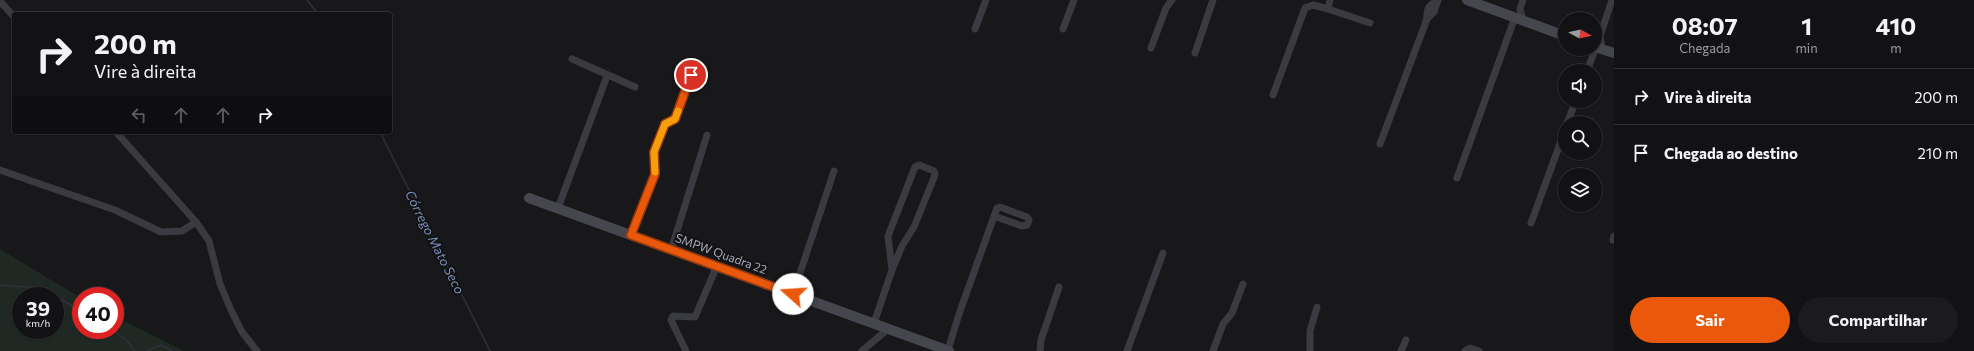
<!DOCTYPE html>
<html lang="pt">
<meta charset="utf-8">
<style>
:root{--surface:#121114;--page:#1b1a1d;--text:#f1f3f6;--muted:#9c9da0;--line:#313134;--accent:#ea580c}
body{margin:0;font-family:Commissioner,sans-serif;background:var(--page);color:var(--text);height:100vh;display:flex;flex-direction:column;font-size:15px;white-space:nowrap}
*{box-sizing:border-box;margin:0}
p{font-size:13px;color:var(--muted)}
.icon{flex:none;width:22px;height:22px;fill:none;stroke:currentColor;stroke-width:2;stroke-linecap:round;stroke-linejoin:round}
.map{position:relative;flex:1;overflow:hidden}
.drawer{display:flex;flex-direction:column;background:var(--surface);width:360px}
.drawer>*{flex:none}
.guide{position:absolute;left:12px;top:12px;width:380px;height:122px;border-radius:4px;box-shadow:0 1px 3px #0004,0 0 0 1px var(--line);background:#121114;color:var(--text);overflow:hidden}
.needle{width:26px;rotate:98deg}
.fabs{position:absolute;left:1558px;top:12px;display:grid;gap:8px}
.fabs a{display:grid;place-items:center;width:44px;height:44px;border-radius:50%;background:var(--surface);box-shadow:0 1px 3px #0004,0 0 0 1px var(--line);font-size:20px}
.speed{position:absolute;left:12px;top:287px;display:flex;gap:8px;font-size:20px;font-weight:700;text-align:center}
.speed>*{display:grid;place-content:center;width:52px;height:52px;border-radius:50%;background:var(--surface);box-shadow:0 1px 3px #0004,0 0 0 1px var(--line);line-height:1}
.speed small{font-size:10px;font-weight:400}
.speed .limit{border:6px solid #d22;background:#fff;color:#111}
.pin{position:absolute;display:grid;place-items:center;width:34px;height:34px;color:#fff;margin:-17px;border:2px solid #fff;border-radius:50%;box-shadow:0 1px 4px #0007}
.me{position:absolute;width:44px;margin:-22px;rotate:289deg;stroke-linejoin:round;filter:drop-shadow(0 0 3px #0008)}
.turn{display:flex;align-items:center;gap:14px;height:84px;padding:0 16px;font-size:18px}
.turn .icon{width:52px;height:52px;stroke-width:2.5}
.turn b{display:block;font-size:28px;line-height:34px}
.lanes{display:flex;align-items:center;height:38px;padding:0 16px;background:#0003;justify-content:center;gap:20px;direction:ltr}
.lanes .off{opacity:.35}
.eta{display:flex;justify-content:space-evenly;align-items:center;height:68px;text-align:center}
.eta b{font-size:24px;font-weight:700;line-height:28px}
.button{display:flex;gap:8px;margin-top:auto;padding:8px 16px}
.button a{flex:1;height:46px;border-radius:24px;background:var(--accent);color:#fff;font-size:16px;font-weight:700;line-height:46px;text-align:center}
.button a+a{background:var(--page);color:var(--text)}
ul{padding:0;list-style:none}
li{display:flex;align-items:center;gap:12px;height:56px;padding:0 16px;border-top:1px solid var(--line)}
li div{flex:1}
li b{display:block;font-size:15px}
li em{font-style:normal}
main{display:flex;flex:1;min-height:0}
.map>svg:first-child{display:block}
.green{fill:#1f2822;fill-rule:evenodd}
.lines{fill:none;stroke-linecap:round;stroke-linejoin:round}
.stream{stroke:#2c323f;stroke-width:1.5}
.street{stroke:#3a3a41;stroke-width:7}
.secondary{stroke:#46464f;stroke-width:10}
.route-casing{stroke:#983908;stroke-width:10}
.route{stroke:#ea580c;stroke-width:7}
.slow{stroke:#f59e0b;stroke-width:7}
.labels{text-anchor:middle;stroke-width:4;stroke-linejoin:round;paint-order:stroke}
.street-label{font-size:12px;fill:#a8aabb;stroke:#131215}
.water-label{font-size:13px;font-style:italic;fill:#7c8fb9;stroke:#131215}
</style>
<main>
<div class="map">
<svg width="1614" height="351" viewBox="0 0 1614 351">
<rect width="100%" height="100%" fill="#18171a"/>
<!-- green -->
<path class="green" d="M0,249L81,298V330H115V316L184,351H0ZM21,296H55V330H21Z"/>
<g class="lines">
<!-- stream -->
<g class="stream">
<polyline points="307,0 318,14"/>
<polyline points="380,132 490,351"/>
<polyline points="0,285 41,288 55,296"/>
<polyline points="55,296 81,311"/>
<polyline points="112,330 126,340 135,351"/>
<polyline points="147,351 161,345 172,351"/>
</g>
<!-- street -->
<g class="street">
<polyline points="0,1 14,17"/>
<polyline points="1328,9 1370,23"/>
<polyline points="1427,19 1434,12 1438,0"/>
<polyline points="1523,20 1520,9 1523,0"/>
<polyline points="975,29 986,0"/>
<polyline points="1063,29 1074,0"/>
<polyline points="1151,48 1166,8 1172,0"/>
<polyline points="1602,49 1600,36 1612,0"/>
<polyline points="1195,53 1213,0"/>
<polyline points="572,59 635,87"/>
<polyline points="1587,71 1596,47"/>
<polyline points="1273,95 1305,8 1313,5 1328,9 1330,0"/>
<polyline points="1567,123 1576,101"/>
<polyline points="116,132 196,222 209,241 220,284 231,310 242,332 257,351"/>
<path d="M1380,144L1427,19C1426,9 1429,5 1437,1"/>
<polyline points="0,170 115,210 161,232 182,231 196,222"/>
<polyline points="1457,178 1515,17"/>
<polyline points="558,208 607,76"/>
<polyline points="1531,223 1565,130"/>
<polyline points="631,235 655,174 654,152 665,124 675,119 691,75"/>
<polyline points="1613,240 1614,236"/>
<polyline points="671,250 707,135"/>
<polyline points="793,294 834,171"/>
<polyline points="874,323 892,270 902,246 914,227 935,175 934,171 919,165 915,167 888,236 892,270"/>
<polyline points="948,350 959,314 997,208 1000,207 1027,217 1029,220 1027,225 1022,226 994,216"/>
<polyline points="686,351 671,320 673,316 695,317 716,268"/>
<polyline points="862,351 888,329"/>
<polyline points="1040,351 1041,340 1059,287"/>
<polyline points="1127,351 1163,253"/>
<polyline points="1213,351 1223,324 1232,313 1243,284"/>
<polyline points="1310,351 1310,331 1317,307"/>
<polyline points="1401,351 1406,340"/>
<polyline points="1465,351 1470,348 1479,351"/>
</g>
<!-- secondary -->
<g class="secondary">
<polyline points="1467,0 1565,36"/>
<polyline points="1595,47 1614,53"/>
<polyline points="529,198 949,351"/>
</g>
</g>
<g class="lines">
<defs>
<polyline id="route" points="691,75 675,119 665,124 654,152 655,174 631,235 793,294"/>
</defs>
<!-- route casing -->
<use href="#route" class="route-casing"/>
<!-- route -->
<use href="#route" class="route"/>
<!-- slow -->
<polyline class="slow" points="655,172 654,152 665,124 675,119 678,111"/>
</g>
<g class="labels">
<!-- street labels -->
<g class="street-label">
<text transform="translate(721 254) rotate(20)" y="4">SMPW Quadra 22</text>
</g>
<!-- water labels -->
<g class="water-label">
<text transform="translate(435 242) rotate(63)" y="5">Córrego Mato Seco</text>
</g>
</g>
</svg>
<div class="fabs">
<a><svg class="needle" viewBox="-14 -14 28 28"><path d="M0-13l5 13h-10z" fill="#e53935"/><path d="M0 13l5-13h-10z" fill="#9c9da0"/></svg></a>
<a><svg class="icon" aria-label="sound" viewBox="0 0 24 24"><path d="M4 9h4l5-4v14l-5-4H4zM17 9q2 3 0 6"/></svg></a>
<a><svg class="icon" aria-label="search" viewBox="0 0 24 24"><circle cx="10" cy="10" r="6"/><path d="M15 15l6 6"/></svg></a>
<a><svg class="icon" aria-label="layers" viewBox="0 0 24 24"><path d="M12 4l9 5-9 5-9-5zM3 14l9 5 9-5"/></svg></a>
</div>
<div class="speed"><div>39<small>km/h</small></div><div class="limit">40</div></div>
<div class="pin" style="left:691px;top:75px;background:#d93025"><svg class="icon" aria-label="arrive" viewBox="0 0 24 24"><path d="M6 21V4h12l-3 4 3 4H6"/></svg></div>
<svg class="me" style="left:793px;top:294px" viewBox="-20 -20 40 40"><circle r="19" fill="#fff"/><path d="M0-13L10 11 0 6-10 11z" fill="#ea580c"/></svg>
<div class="guide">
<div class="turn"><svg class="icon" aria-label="right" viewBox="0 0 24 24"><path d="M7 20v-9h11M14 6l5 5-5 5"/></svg><div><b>200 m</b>Vire à direita</div></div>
<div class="lanes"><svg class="icon off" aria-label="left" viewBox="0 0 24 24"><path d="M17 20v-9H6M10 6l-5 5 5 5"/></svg><svg class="icon off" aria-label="ahead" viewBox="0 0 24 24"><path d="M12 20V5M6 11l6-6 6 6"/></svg><svg class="icon off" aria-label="ahead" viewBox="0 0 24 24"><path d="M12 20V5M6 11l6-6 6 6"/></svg><svg class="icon" aria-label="right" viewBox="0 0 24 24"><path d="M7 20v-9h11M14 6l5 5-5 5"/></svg></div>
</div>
</div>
<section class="drawer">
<div class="eta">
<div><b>08:07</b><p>Chegada</p></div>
<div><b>1</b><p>min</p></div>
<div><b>410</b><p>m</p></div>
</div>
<ul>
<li><svg class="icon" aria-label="right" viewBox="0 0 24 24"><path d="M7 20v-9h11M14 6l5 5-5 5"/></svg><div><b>Vire à direita</b></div><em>200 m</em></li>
<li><svg class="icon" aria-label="arrive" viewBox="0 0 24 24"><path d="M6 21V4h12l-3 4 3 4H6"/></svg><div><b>Chegada ao destino</b></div><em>210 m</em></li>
</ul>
<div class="button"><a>Sair</a><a>Compartilhar</a></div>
</section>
</main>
